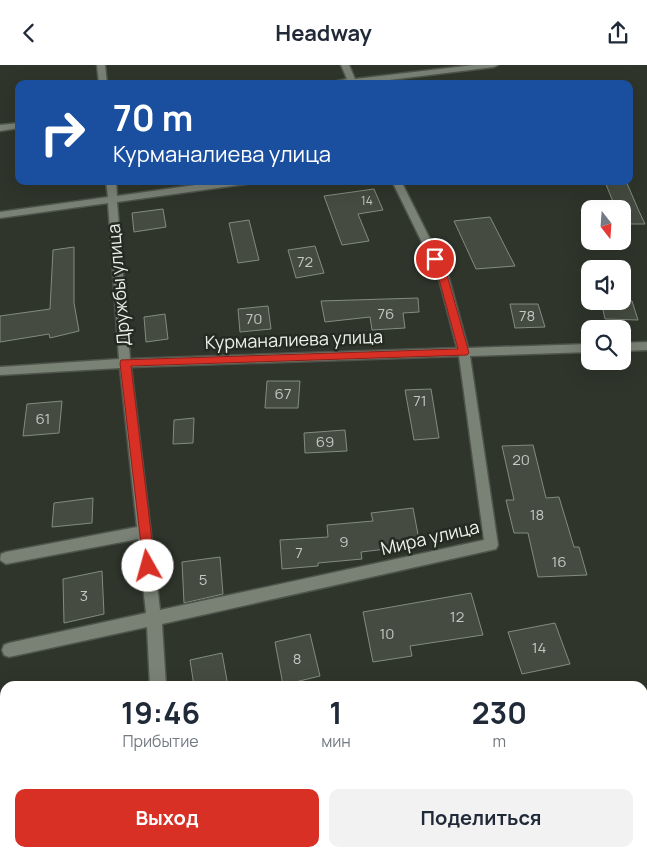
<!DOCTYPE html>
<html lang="ru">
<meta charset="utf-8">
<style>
:root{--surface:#fff;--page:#f2f2f3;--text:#1f2937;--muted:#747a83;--accent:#d93025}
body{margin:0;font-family:Manrope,sans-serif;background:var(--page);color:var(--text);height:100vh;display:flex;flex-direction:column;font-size:19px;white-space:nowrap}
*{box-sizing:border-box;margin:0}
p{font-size:16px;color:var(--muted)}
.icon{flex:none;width:28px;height:28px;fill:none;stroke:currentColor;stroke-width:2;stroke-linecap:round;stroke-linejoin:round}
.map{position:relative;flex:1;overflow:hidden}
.side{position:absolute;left:0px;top:616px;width:648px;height:176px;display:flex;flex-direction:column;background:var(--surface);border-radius:15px 15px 0 0;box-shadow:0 5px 20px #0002}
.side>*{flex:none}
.hud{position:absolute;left:15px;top:15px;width:618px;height:105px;border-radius:10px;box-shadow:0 5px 20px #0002;background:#1a4fa0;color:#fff;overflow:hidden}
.needle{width:32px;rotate:163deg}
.fabs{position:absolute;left:581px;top:135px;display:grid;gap:10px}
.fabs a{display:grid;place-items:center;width:50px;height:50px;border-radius:10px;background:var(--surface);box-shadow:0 5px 20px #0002;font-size:25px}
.pin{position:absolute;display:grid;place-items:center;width:42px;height:42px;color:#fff;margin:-21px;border:2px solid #fff;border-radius:50%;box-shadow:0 1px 5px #0007}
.me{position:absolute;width:55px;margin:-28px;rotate:353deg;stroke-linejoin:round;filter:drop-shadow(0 0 4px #0008)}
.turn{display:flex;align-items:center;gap:18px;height:105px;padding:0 15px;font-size:22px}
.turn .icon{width:65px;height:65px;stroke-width:2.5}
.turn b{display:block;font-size:35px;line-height:42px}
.eta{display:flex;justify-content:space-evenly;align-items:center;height:85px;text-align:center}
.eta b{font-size:30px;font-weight:700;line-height:35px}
.cta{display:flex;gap:10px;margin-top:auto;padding:10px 15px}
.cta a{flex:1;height:58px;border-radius:10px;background:var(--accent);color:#fff;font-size:20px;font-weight:700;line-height:58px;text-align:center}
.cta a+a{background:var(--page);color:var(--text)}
header{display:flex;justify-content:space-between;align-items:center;height:65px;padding:0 15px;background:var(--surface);font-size:22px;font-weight:700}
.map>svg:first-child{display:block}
.building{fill:#454b40;stroke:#838b7f}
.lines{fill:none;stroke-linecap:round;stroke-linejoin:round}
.street-casing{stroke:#4f544b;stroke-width:3}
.street{fill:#7a8175;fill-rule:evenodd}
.route{fill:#d93025;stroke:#8d1f18}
.labels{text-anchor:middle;stroke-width:5;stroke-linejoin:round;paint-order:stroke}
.far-number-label{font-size:12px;fill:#c3c8c0}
.number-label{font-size:15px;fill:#c3c8c0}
.street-label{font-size:18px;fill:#edf1eb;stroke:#252b21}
</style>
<header><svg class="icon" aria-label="back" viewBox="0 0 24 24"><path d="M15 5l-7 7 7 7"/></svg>Headway<svg class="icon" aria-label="share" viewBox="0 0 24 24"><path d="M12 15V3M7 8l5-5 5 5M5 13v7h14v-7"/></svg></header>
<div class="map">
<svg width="647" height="792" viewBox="0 0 647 792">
<rect width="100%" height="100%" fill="#2f352b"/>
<!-- building -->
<g class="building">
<polygon points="626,116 638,144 645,159 622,159 622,144 616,144 605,117"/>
<polygon points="374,124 383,145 358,149 369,176 342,180 324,131"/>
<polygon points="163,144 166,162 134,167 132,148"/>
<polygon points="490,152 515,201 476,204 454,156"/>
<polygon points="249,155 259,195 238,198 229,158"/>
<polygon points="315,181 324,208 296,213 288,185"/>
<polygon points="74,182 74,238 79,266 50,273 49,269 0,277 0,251 50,244 53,185"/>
<polygon points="418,233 419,247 403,248 405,263 372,265 370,252 325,257 321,236"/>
<polygon points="601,236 632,236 638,255 605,254"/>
<polygon points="510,239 538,239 545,262 515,263"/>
<polygon points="268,241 271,264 240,267 238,244"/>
<polygon points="165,249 168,274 146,277 144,252"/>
<polygon points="267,316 300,316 298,343 265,343"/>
<polygon points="431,324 439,373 414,375 405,325"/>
<polygon points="62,336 59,368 23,371 27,339"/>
<polygon points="194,353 193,378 173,379 174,355"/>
<polygon points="345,365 347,386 305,388 304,368"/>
<polygon points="533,380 546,433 559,432 574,482 579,482 587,510 538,512 528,468 514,468 506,435 514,435 502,381"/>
<polygon points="93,433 92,458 52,462 54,438"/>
<polygon points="413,443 420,480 361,487 362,494 318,498 318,501 282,504 280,475 328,472 327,460 373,456 371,448"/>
<polygon points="220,492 223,529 184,538 182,497"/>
<polygon points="102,506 104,549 64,558 63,514"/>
<polygon points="471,528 483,570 410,581 412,591 373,597 363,547"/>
<polygon points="555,558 570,599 522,609 508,567"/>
<polygon points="310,569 320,611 283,620 275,577"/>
<polygon points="222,588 228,621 194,621 190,595"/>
</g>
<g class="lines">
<defs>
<g id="street">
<polygon points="97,0 105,0 107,19 99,19"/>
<polygon points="341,0 349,0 355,14 474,0 498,0 494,2 357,19 324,19 347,14"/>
<polygon points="19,58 19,63 0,66 0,60"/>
<path d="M106,116H116L117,131L224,116H250L246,119L117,137L130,294L457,283L438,210L392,116H401L448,210L468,283L590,279V287L470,291L498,480L496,484L162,559L166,621H150L147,562L9,592L4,590L2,585L4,580L9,578L146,548L138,474L6,499L0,495L1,489L6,487L137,462L120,303L0,310V302L119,294L108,138L0,153V147L108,132ZM459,291L484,475L160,545L131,302Z"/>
<polygon points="647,277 647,285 622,286 622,278"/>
<polygon points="157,788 174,788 175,792 157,792"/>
<polygon points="416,788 448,788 446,792 414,792"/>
</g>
</defs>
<!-- street casing -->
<use href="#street" class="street-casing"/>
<!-- street -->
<use href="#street" class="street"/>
</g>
<!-- route -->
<polygon class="route" points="435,191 438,192 447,210 469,288 467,290 131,301 155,501 153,505 148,507 144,505 120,298 121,295 458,284 438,210 430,194"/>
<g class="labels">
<!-- far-number labels -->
<g class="far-number-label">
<text x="367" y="140">14</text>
</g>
<!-- number labels -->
<g class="number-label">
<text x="305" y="202">72</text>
<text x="386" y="254">76</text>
<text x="527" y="256">78</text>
<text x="254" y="259">70</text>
<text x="283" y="334">67</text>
<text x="420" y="341">71</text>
<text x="43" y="359">61</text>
<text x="325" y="382">69</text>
<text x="521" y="400">20</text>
<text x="537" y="455">18</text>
<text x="344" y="482">9</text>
<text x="299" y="493">7</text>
<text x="559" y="502">16</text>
<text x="203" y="520">5</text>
<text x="84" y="536">3</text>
<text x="457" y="557">12</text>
<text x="387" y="574">10</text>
<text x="539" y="588">14</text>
<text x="297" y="599">8</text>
</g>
<!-- street labels -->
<g class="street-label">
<text transform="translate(119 220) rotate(-95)" y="6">Дружбы улица</text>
<text transform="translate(294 275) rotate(-2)" y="6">Курманалиева улица</text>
<text transform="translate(430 473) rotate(-13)" y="6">Мира улица</text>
</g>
</g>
</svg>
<div class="fabs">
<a><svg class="needle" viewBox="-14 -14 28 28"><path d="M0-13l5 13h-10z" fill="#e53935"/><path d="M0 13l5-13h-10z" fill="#747a83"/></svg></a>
<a><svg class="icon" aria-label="sound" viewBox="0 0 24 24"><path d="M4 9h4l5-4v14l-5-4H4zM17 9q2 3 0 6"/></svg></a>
<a><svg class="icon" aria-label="search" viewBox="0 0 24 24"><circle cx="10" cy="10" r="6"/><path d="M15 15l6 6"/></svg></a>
</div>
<div class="pin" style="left:435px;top:194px;background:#d93025"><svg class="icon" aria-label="arrive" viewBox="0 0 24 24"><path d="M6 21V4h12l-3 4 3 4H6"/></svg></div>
<svg class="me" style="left:148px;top:501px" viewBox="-20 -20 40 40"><circle r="19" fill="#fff"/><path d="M0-13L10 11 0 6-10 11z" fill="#d93025"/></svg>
<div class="hud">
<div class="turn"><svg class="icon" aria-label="right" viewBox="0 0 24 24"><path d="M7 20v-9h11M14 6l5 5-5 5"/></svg><div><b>70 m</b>Курманалиева улица</div></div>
</div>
<section class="side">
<div class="eta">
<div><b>19:46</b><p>Прибытие</p></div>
<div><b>1</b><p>мин</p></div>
<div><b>230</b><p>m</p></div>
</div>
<div class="cta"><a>Выход</a><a>Поделиться</a></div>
</section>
</div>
